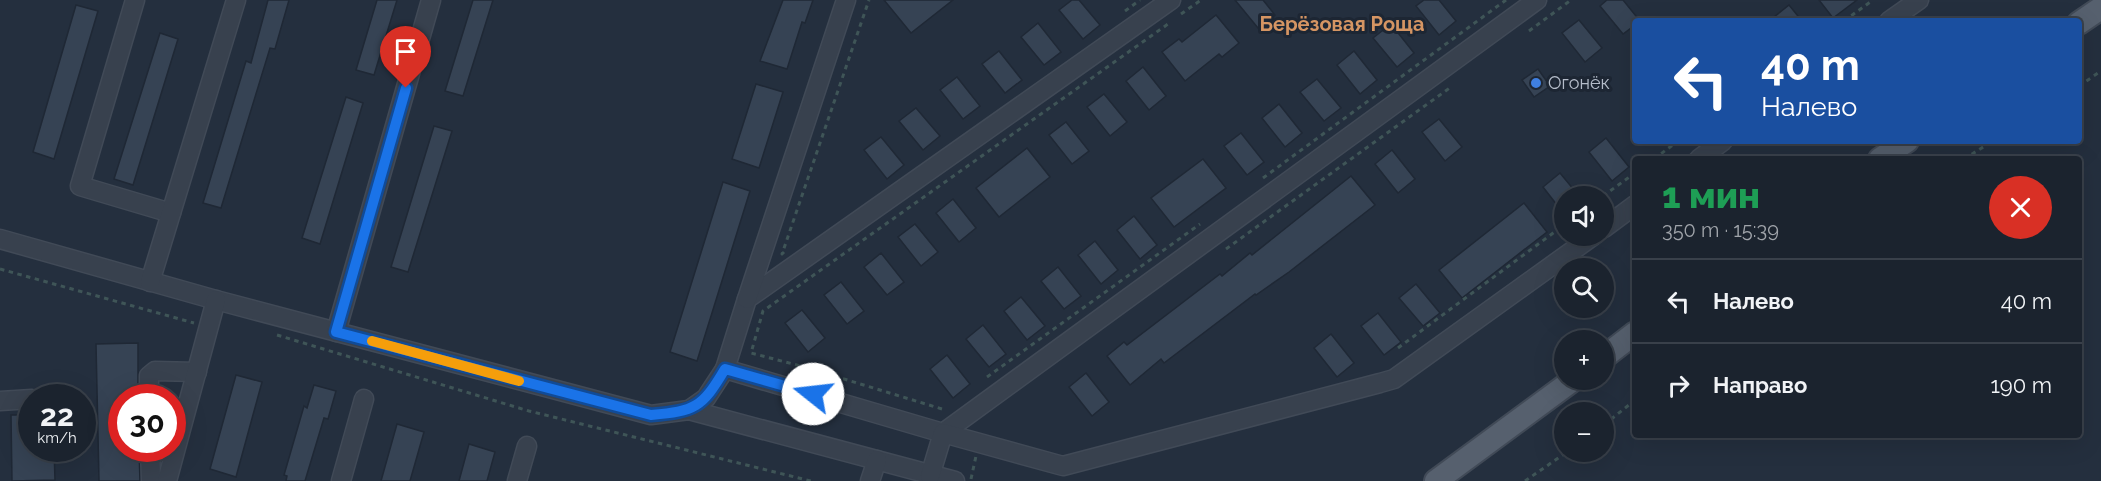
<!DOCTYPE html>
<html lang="ru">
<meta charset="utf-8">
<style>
:root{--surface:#1b232e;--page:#282f3a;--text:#f1f3f6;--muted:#a0a4aa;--line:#39404a}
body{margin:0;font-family:Raleway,sans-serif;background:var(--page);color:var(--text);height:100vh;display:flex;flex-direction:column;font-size:22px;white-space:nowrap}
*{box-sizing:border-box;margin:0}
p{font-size:20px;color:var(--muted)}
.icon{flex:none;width:33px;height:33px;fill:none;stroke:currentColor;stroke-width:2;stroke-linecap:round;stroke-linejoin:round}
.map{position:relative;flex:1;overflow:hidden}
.sheet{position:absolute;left:1632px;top:156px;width:450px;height:282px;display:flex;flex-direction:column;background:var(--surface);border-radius:6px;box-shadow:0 6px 24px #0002,0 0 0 2px var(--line)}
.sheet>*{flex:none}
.guide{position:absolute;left:1632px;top:18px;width:450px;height:126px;border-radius:6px;box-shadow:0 6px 24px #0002,0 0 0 2px var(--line);background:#1a4fa0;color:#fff;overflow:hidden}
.buttons{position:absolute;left:1554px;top:186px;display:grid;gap:12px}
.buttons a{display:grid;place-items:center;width:60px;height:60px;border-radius:50%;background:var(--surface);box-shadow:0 6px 24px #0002,0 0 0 2px var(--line);font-size:30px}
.speed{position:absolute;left:18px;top:384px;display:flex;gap:12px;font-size:30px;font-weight:700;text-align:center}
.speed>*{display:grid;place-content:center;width:78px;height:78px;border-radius:50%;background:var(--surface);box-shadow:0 6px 24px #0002,0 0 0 2px var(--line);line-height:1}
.speed small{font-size:15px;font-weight:400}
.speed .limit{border:9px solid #d22;background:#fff;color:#111}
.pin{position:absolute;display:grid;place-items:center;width:51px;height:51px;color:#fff;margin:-62px -26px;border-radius:50% 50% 50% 0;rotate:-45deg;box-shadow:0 0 6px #0007}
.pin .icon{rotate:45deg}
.me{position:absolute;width:66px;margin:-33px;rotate:286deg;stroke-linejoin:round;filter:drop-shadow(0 0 4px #0008)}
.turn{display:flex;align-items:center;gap:21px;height:126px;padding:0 30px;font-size:27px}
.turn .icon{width:78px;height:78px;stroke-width:2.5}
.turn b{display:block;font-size:42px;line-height:51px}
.round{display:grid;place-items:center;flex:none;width:63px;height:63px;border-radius:32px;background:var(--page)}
.headline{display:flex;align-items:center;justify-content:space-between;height:102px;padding:0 30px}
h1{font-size:36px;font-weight:800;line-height:45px;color:#1e9e55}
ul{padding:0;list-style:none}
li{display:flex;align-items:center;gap:18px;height:84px;padding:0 30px;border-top:2px solid var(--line)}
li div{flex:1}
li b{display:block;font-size:22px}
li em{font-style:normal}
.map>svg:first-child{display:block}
.building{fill:#364354;stroke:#1f2835;stroke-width:1.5}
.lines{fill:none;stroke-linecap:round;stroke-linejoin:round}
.minor-casing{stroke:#414a57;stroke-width:21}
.major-casing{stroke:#414a57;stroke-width:26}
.path{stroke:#3f5557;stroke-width:3;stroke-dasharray:4.5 4.5;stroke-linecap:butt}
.minor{stroke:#38414e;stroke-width:18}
.major{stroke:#56606e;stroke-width:22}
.route-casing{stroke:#114b97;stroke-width:15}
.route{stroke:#1a73e8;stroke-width:10}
.slow{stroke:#f59e0b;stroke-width:10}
.shop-dot{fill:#3f7fe0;stroke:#1d2633;stroke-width:2}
.labels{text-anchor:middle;stroke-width:6;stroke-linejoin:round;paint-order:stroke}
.poi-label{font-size:18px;fill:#b4bcc9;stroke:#1d2633;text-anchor:start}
.neighbourhood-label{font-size:20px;font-weight:bold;fill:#d59563;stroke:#1d2633}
</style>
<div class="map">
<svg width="2101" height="481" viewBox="0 0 2101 481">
<rect width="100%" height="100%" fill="#242f3e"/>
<!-- building -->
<g class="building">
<polygon points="268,0 289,0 275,49 270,48 221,208 203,203 246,61 251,63"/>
<polygon points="377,0 397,0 374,75 356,70"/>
<polygon points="473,0 493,0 463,96 445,91"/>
<polygon points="783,0 813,0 805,23 802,22 787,69 760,61"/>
<polygon points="884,0 953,0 911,33"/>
<polygon points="1072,0 1079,0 1100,25 1083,39 1059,10"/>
<polygon points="1235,0 1263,0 1275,15 1258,28"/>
<polygon points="1424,0 1439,0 1456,21 1439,35 1416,6"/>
<polygon points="1607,0 1623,0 1640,21 1635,21 1635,25 1623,34 1600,6"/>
<polygon points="1819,0 1857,0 1833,18"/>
<polygon points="76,5 98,11 54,159 33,152"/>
<polygon points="1789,5 1802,21 1769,21"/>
<polygon points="1216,15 1239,43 1222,57 1219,54 1185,81 1162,52 1179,39 1182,42"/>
<polygon points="1579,20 1602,48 1585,62 1562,33"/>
<polygon points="1038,23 1061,52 1044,65 1021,37"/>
<polygon points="1391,24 1414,53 1397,67 1373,38"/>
<polygon points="160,33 178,39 133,185 114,179"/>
<polygon points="999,51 1022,80 1005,93 982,64"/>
<polygon points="1354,51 1377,80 1360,94 1337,65"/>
<polygon points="1143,67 1166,96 1149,110 1126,81"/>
<polygon points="1538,69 1550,86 1534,97 1522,80"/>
<polygon points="957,77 980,106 963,119 940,90"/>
<polygon points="1317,79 1341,108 1324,121 1300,92"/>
<polygon points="756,84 783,92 759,168 732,159"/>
<polygon points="1104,94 1127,122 1110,136 1087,107"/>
<polygon points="346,97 363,103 320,244 302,238"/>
<polygon points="1279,104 1302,133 1285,147 1262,118"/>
<polygon points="916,108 940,136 923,150 899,121"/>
<polygon points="1439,119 1462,147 1445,161 1422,132"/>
<polygon points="1066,122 1089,151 1072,164 1049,135"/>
<polygon points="434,126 452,131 408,272 391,267"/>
<polygon points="1241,133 1264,162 1247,175 1224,146"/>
<polygon points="881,137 904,165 887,179 864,150"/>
<polygon points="1606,138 1629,167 1612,181 1589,152"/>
<polygon points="1027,148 1050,177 999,217 976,188"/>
<polygon points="1392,150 1415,179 1398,193 1375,164"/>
<polygon points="1203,159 1226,188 1174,227 1151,198"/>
<polygon points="1560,173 1579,196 1564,196 1564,214 1543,187"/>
<polygon points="1351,176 1375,205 1289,272 1256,295 1255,294 1164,363 1161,359 1130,385 1107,356 1124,342 1127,345 1220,274 1222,276 1250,253 1252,255"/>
<polygon points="723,182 750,191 697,361 670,352"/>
<polygon points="953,199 976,228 959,242 936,213"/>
<polygon points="1524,203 1547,232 1462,298 1439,270"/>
<polygon points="1134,216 1157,245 1140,259 1117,230"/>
<polygon points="915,224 938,252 921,266 898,237"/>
<polygon points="1095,241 1118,270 1101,284 1078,255"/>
<polygon points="881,253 904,282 887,295 864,267"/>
<polygon points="1058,267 1081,296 1064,309 1041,281"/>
<polygon points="841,282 864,311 847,324 824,295"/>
<polygon points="1416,284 1440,313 1423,326 1399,298"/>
<polygon points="1021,297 1045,326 1027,340 1004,311"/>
<polygon points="802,310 825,338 808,352 785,323"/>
<polygon points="1378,313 1401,342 1384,355 1361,326"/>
<polygon points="983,325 1006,354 989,367 966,339"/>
<polygon points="1331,334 1354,363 1337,377 1314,348"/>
<polygon points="138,343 138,398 122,398 122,448 139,448 140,481 99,481 96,344"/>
<polygon points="947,355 970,384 953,398 930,369"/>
<polygon points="1086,373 1109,402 1092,416 1069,387"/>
<polygon points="236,375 262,382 236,477 210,469"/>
<polygon points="314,385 336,391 328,419 324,418 305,481 286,481 287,476 284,475 304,406 307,408"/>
<polygon points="11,415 32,415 32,448 54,448 55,480 12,481"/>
<polygon points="397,424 424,432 410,481 381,481"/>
<polygon points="469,444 495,452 487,481 459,481"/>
</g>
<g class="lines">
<defs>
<g id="minor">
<polyline points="135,0 80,186 171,213"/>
<polyline points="1171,0 747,299 725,369 943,433 1537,0"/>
<polyline points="1889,21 1919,0"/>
<polyline points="1699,159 1723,141"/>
<polyline points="1604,228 1635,205"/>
<polyline points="0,239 216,300 651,415 689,410 955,481"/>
<polyline points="150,282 236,0"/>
<polyline points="747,299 846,0"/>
<polyline points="336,332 431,0"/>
<polyline points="66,398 72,398"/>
<polyline points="149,398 149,376 155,371 197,372"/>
<polyline points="0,401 32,399"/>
<polyline points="689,410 706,398 725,369"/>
<polyline points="150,448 151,481"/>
<polyline points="930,476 943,433 1063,466 1380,383 1394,379 1593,236"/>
<polyline points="167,481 216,300"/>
<polyline points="341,481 364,399"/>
<polyline points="517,481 527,446"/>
<polyline points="870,481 877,460"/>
</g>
<g id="major">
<polyline points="2079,23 2101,8"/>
<polyline points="1880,159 1907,141"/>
<polyline points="1604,357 1635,333"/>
<polyline points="1436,481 1573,380"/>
</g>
</defs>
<!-- minor casing -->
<use href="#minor" class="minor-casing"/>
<!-- major casing -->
<use href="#major" class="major-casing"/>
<!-- path -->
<g class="path">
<polyline points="1125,11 1140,0"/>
<polyline points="1181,14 1201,0"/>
<polyline points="1844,21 1873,0"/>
<polyline points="1529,31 1571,0"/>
<polyline points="2079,86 2101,71"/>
<polyline points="1654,159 1678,141"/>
<polyline points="1964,159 1993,141"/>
<polyline points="1263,178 1506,0"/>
<polyline points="1603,196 1635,173"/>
<polyline points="1226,249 1451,87"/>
<polyline points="784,252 782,254 869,0"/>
<polyline points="0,269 194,323"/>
<polyline points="277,335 529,411 811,481"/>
<polyline points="1398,348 1564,225"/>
<polyline points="987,377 1200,224"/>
<polyline points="942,409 844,379 825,381 816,370 751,353 763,311 1168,24"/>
<polyline points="1604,425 1635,400"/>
<polyline points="971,479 976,456"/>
<polyline points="1525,481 1567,452"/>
</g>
<!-- minor -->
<use href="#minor" class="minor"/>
<!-- major -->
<use href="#major" class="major"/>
</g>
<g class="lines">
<defs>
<path id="route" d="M406,88L336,332L651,415C695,411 702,408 725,369L813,394"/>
</defs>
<!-- route casing -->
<use href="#route" class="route-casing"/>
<!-- route -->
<use href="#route" class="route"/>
<!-- slow -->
<polyline class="slow" points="372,341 519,381"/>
</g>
<!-- markers -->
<circle class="shop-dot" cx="1536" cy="83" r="6"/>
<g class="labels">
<!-- poi labels -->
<g class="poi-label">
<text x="1548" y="89">Огонёк</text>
</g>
<!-- neighbourhood labels -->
<g class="neighbourhood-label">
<text x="1342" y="31">Берёзовая Роща</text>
</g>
</g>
</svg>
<div class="buttons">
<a><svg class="icon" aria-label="sound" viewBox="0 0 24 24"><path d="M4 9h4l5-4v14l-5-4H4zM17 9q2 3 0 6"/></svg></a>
<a><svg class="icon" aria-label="search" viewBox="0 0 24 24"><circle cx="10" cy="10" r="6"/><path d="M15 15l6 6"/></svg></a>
<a>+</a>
<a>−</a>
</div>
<div class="speed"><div>22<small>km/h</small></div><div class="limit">30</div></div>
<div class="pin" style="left:406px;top:88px;background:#d93025"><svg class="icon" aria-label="arrive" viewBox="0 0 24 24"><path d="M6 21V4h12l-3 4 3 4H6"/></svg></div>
<svg class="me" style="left:813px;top:394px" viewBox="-20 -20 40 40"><circle r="19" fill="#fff"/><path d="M0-13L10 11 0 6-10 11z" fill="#1a73e8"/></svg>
<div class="guide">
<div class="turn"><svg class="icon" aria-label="left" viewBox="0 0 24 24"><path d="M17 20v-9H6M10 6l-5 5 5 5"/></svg><div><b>40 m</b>Налево</div></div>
</div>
<section class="sheet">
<div class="headline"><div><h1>1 мин</h1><p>350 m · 15:39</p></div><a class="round" style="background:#d93025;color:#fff"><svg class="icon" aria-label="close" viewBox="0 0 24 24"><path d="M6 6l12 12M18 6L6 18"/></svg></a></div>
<ul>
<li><svg class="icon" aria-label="left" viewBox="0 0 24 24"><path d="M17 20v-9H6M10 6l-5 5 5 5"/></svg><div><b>Налево</b></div><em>40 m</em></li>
<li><svg class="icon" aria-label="right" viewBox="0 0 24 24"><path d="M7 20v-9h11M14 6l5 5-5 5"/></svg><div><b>Направо</b></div><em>190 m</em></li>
</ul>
</section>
</div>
